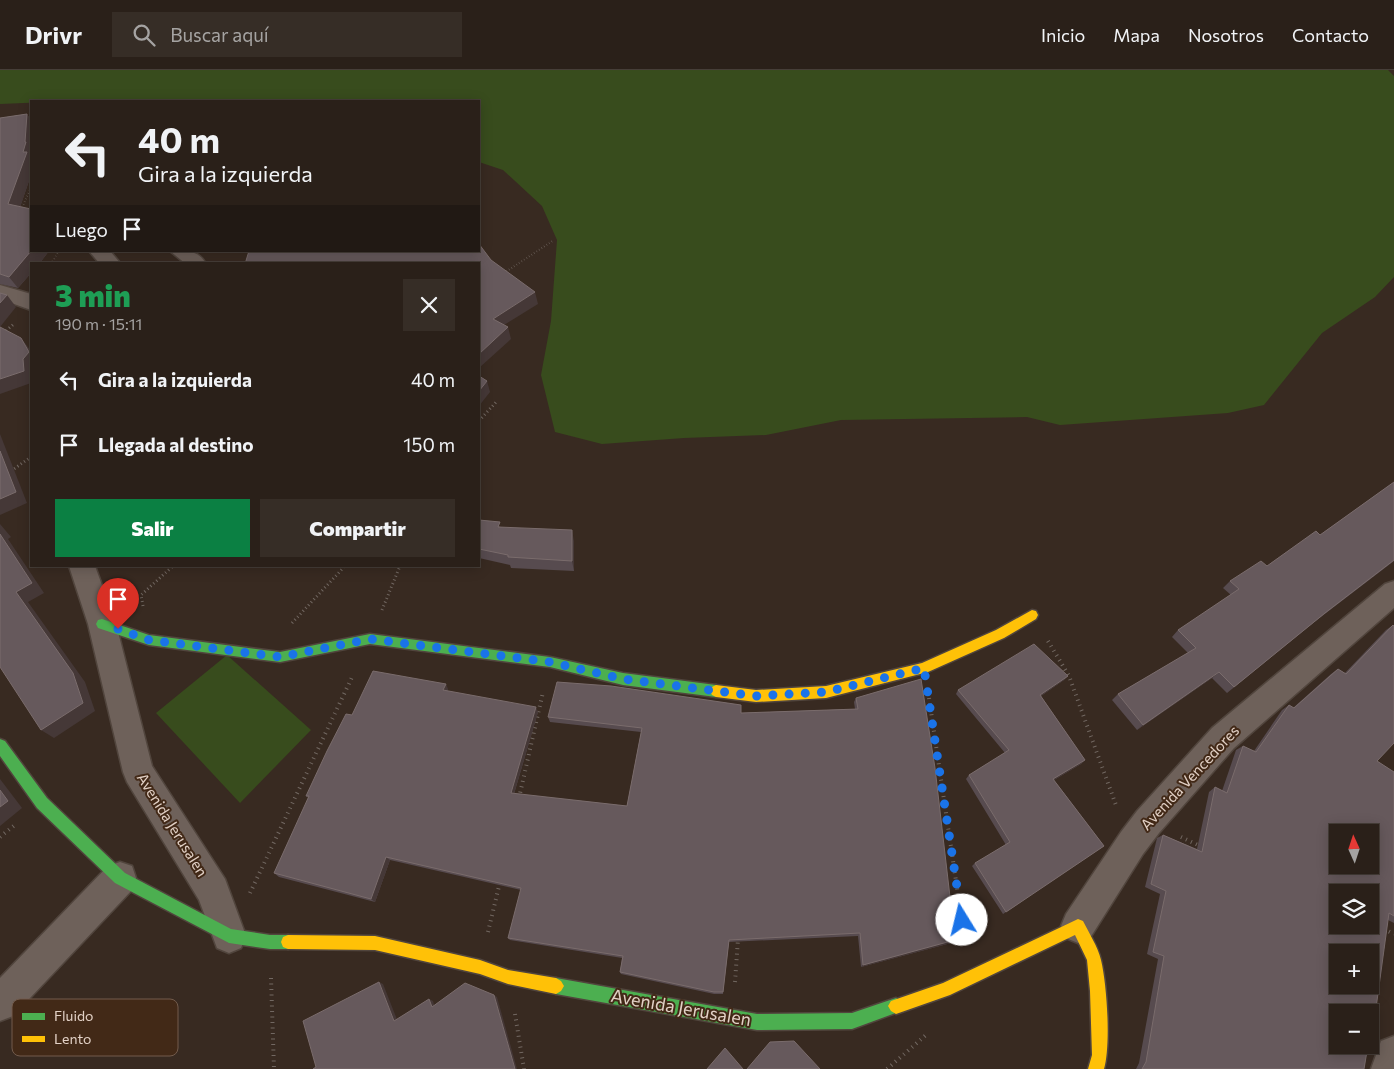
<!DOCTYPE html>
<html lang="es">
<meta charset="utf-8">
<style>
:root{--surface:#2a2019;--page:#362d26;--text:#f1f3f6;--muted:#a5a3a2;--line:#463e38;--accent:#0b8043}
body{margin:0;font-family:Commissioner,sans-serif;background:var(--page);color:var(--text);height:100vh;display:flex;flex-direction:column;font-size:19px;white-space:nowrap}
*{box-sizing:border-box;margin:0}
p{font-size:16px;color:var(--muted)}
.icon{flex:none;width:28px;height:28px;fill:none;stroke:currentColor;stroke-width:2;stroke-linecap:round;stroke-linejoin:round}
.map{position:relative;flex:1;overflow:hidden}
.side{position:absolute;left:30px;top:192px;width:450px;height:305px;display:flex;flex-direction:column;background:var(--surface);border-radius:0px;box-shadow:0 2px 12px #0003,0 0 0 1px var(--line)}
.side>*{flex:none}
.guide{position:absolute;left:30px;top:30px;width:450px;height:152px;border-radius:0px;box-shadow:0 2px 12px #0003,0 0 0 1px var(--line);background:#2a2019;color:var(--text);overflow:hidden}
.needle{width:32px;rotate:357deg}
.buttons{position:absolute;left:1329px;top:754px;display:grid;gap:10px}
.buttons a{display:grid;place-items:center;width:50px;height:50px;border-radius:0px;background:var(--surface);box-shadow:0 2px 12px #0003,0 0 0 1px var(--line);font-size:25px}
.pin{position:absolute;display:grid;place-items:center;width:42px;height:42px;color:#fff;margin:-51px -21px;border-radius:50% 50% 50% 0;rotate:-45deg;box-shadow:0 0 5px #0007}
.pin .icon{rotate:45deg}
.me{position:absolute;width:55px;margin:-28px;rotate:351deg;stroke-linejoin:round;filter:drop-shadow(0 0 4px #0008)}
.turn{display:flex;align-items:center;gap:18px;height:105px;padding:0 25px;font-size:22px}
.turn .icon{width:65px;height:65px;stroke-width:2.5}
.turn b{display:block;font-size:35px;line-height:42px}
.then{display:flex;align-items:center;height:48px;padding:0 25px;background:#0003;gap:10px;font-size:19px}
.round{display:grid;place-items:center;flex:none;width:52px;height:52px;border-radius:0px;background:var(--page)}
.head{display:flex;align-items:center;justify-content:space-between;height:85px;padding:0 25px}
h1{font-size:30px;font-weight:800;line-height:38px;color:#1e9e55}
.button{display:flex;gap:10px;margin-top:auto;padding:10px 25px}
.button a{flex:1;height:58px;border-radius:0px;background:var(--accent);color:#fff;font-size:20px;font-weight:800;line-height:58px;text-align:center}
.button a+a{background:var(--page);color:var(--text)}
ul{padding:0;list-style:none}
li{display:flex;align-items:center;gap:15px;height:65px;padding:0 25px}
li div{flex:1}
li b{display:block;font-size:19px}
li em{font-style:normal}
header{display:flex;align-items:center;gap:30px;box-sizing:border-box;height:70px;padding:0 25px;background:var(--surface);border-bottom:1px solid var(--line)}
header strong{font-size:24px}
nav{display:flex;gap:28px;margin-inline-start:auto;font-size:18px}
.search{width:350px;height:45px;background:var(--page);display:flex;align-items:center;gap:12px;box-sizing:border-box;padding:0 18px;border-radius:0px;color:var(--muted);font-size:19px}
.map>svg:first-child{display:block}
.green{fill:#384c1d}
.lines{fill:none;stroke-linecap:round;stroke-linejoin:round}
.street-casing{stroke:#51453d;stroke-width:3}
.fast-casing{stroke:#51453d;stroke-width:3}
.slow-casing{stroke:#51453d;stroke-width:3}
.path-far2{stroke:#726862;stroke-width:2;stroke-dasharray:0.5 2.5;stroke-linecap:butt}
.path-far1{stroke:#726862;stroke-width:3;stroke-dasharray:1 3;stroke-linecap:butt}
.path{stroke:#726862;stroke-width:4;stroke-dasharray:1 4.5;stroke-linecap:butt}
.street{fill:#6e615a;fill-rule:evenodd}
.fast{fill:#4caf50;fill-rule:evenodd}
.slow{fill:#ffc107;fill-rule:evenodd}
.wall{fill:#574b4f}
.shaded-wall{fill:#453837}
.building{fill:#66595c;stroke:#7a6c6c;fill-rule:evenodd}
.route{stroke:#1a73e8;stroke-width:9;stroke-dasharray:0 16.2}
.labels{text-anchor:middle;stroke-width:4;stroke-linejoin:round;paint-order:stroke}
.street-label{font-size:15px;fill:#e2d1c6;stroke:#422917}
.near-street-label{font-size:18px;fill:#e2d1c6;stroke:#422917}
.key{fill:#422917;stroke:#725b4c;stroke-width:1}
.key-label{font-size:14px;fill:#e2d1c6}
</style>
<header>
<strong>Drivr</strong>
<div class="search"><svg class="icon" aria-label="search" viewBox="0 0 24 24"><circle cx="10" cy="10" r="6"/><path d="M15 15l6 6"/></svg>Buscar aquí</div>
<nav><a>Inicio</a><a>Mapa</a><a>Nosotros</a><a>Contacto</a></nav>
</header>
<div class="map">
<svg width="1394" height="999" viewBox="0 0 1394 999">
<rect width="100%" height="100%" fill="#382a21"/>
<!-- green -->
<g class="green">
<polygon points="0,0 1388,0 1394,6 1394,207 1375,227 1322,263 1264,335 1228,343 1060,355 1027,347 841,350 766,365 684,368 602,374 555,362 541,305 551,251 557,170 542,136 503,100 479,92 479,31 72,31 0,34"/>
<polygon points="227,585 311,660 240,733 156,643"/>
</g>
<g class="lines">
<defs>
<g id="street">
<polygon points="89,181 110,181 121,194 100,194"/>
<path d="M170,181C186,181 198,179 206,194H186Z"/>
<polygon points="0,215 31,224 31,240 0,229"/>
<polygon points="69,496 95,496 116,554 152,696 225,809 246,866 241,878 229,883 217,878 199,830 127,712 123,702 88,554"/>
<polygon points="1394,511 1394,538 1234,678 1159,763 1143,784 1090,868 1078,873 1066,868 1061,856 1066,844 1121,762 1137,741 1212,658 1385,514"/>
<polygon points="120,792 132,796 136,808 132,820 13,946 0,951 0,908 108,796"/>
<polygon points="1394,966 1394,999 1371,999 1381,971"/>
</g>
<g id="fast">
<polygon points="102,549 149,565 280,582 370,564 550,587 623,603 716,615 720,617 722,621 720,625 716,627 623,615 550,597 370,574 280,592 149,575 98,558 96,554 98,550"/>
<polygon points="0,669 5,671 47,728 125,803 231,859 270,865 288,865 293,867 295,872 293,877 288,879 270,879 229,873 115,813 37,738 0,686"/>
<polygon points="556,908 757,944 852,943 896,928 901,931 904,936 901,941 852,959 757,960 556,924 551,921 548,916 551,911"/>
</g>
<g id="slow">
<polygon points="1032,540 1036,541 1038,545 1036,549 1004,568 928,602 826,628 756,632 716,627 712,625 710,621 712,617 716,615 756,620 826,616 922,593 996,560"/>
<path d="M1078,849L1083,851C1089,863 1098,877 1101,890C1107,915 1111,975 1104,999H1088L1092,985L1090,921L1087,890L1075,865L950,925L896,944L891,941L888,936L891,931L943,913Z"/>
<polygon points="288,865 375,866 480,890 508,900 556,908 561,911 564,916 561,921 556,924 508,914 480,904 375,880 288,879 283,877 281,872 283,867"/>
</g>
</defs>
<!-- street casing -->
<use href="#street" class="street-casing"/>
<!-- fast casing -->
<use href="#fast" class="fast-casing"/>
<!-- slow casing -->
<use href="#slow" class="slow-casing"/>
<!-- path-far2 -->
<g class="path-far2">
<polyline points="21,140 31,117"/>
<polyline points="51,194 59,181"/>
<polyline points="504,203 554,170"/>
</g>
<!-- path-far1 -->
<g class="path-far1">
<polyline points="0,266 15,253"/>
<polyline points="479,351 497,331"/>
<polyline points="11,401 31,387"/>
<polyline points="143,536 141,525 173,496"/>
<polyline points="382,540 400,496"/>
<polyline points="292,553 345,496"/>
</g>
<!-- path -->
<g class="path">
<polyline points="1048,571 1069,606 1117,738"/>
<polyline points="929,628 965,872"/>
<polyline points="519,728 543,622"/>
<polyline points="0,767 16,754"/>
<polyline points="1181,767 1200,776"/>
<polyline points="250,823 353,605"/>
<polyline points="1384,859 1394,864"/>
<polyline points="488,862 500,812"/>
<polyline points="271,908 274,999"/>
<polyline points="735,912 738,869"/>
<polyline points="515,944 524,999"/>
<polyline points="887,999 926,965"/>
</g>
<!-- street -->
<use href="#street" class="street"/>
<!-- fast -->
<use href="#fast" class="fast"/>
<!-- slow -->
<use href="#slow" class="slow"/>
</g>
<!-- wall -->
<g class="wall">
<polygon points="27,44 31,51 31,105 20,137 31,181 49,181 39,194 31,194 31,203 18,218 0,214 0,48"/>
<polygon points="1394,412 1394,491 1317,550 1227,623 1212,608 1137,660 1112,630 1118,624 1188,583 1172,567 1178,560 1231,525 1223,518 1230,511 1267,496 1320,465"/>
<polygon points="479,450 501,457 574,471 574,501 511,498 510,495 479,488"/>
<polygon points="1393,555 1377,691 1394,702 1394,853 1388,850 1370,982 1367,982 1364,999 1136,999 1139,993 1158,889 1147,884 1160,824 1145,817 1157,768 1163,765 1197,779 1209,722 1215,717 1222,721 1236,680 1243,676 1254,681 1282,640 1289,635 1293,638 1331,604 1338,599 1345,603 1386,560"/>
<polygon points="1068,606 1064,610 1041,626 1085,690 1081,694 1054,710 1104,776 1003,844 972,796 975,793 1006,775 966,709 969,705 1005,683 956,624 958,620"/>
<polygon points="448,619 447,621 538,642 514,724 627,736 641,662 550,652 548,647 741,643 855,639 854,632 856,628 955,870 951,873 861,897 858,866 729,872 723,924 714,924 621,904 620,902 622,888 510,870 508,868 521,820 390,790 375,832 279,807 274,803 309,728 306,726 352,645"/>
</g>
<!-- shaded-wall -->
<g class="shaded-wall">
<polygon points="27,44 31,51 31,105 17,146 8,134 23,82"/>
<polygon points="31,181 49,181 39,194 31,194 31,203 18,218 9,207"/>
<polygon points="535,222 538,234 496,260 493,249"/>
<polygon points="7,225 16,237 0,257 0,233"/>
<polygon points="508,257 511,269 479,298 479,284"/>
<polygon points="21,268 31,281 31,313 0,324 0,309"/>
<polygon points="487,311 490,322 479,336 479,321"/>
<polygon points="0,364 27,433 0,445"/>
<polygon points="0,454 11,467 8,469 44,523 28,532 85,612 95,641 54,668 41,660 16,522 0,464"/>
<polygon points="572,460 574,471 574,501 572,491"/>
<polygon points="1219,602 1212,608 1137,660 1143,655"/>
<polygon points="1068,606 1064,610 1036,629 1040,625"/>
<polygon points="446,614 448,619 446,625 443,620"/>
<polygon points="536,637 538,642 513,727 511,723"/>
<polygon points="1085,690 1081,694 1049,713 1053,709"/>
<polygon points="0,709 22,738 0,756"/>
<polygon points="386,787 390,790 375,832 371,829"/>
<polygon points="955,870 951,873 861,897 863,895"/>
<polygon points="379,912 383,914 398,952 394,951"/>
<polygon points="494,925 497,927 517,999 515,999"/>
<polygon points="429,929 433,931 435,938 432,937"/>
</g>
<!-- building -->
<g class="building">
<polygon points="27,44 25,72 26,72 23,82 27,82 8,134 31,139 31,181 9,207 0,204 0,48"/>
<polygon points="479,174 491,190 535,222 493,249 508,257 479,284 479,194 245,194 249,181 479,181"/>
<polygon points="0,223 7,225 0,233"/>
<polygon points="0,257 21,268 29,282 23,289 24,301 0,309"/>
<polygon points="479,306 487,311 479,321"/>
<polygon points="0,381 16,422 0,429"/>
<polygon points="1394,412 1394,490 1325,543 1234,617 1219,602 1143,655 1118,624 1196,578 1178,560 1239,519 1230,511 1261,491 1267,496 1316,461 1320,465"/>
<polygon points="479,450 500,452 498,457 572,460 572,491 508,487 508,485 479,479"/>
<polygon points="0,464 32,513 16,522 73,603 83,633 41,660 0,597"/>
<path d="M1393,555L1394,556V673L1377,691L1394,702V846L1389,843L1370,982L1367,981L1364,999H1142L1146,992L1164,886L1153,882L1166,821L1151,814L1163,765L1202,782L1215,717L1227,723L1243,676L1256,682L1289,635L1294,638L1338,599L1346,604ZM1338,762H1370V795H1338ZM1338,822H1370V855H1338ZM1338,882H1370V915H1338ZM1338,942H1370V975H1338Z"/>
<polygon points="1034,574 1068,606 1040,625 1085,690 1053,709 1104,776 1006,842 975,793 1010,772 969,705 1009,680 958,620"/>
<polygon points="373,601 446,614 443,620 536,637 511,723 627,736 642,658 548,647 557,612 611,616 741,635 741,643 858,639 856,628 921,609 935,698 955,870 863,895 860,863 729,870 723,922 714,922 620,902 623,886 508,868 521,818 386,787 371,829 274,803 309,726 306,726 327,681 346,644 352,645"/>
<polygon points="0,720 8,731 0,737"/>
<polygon points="379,912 394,951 429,929 432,937 465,913 494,925 515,999 313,999 316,997 303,951"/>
<polygon points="794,971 820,999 747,999 770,972"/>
<polygon points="725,978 743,999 707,999"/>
</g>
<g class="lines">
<!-- route -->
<polyline class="route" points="118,559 149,570 280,587 370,569 550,592 623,609 756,626 826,622 924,598 962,850"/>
</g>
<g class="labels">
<!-- street labels -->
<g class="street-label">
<text transform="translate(1190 708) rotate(-47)" y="5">Avenida Vencedores</text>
<text transform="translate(172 755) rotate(58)" y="5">Avenida Jerusalen</text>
</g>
<!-- near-street labels -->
<g class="near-street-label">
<text transform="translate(681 938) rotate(10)" y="6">Avenida Jerusalen</text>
</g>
</g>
<!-- legend -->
<rect x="12" y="929" width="166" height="57" rx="8" class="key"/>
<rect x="22" y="943" width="23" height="7" fill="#4caf50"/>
<rect x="22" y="966" width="23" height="6" fill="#ffc107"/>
<g class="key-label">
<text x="54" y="951">Fluido</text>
<text x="54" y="974">Lento</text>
</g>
</svg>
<div class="buttons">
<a><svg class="needle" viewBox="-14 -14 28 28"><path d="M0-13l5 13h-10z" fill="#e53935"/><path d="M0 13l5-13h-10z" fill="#a5a3a2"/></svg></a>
<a><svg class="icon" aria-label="layers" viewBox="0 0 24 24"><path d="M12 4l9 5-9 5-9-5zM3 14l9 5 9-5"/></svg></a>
<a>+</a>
<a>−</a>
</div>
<div class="pin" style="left:118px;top:559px;background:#d93025"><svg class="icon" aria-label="arrive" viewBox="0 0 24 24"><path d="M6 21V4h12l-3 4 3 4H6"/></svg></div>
<svg class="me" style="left:962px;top:850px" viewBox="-20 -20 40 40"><circle r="19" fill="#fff"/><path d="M0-13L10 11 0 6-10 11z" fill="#1a73e8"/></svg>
<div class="guide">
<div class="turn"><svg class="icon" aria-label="left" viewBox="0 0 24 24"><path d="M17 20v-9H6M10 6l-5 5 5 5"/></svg><div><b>40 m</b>Gira a la izquierda</div></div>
<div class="then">Luego<svg class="icon" aria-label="arrive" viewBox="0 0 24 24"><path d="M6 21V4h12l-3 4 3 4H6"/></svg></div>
</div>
<section class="side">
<div class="head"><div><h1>3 min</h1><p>190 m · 15:11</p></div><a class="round"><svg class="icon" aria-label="close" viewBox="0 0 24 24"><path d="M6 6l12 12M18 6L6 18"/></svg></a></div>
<ul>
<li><svg class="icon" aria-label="left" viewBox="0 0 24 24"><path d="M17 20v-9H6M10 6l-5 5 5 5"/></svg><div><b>Gira a la izquierda</b></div><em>40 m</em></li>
<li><svg class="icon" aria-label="arrive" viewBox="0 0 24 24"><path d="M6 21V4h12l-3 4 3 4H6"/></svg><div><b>Llegada al destino</b></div><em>150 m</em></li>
</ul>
<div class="button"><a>Salir</a><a>Compartir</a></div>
</section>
</div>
